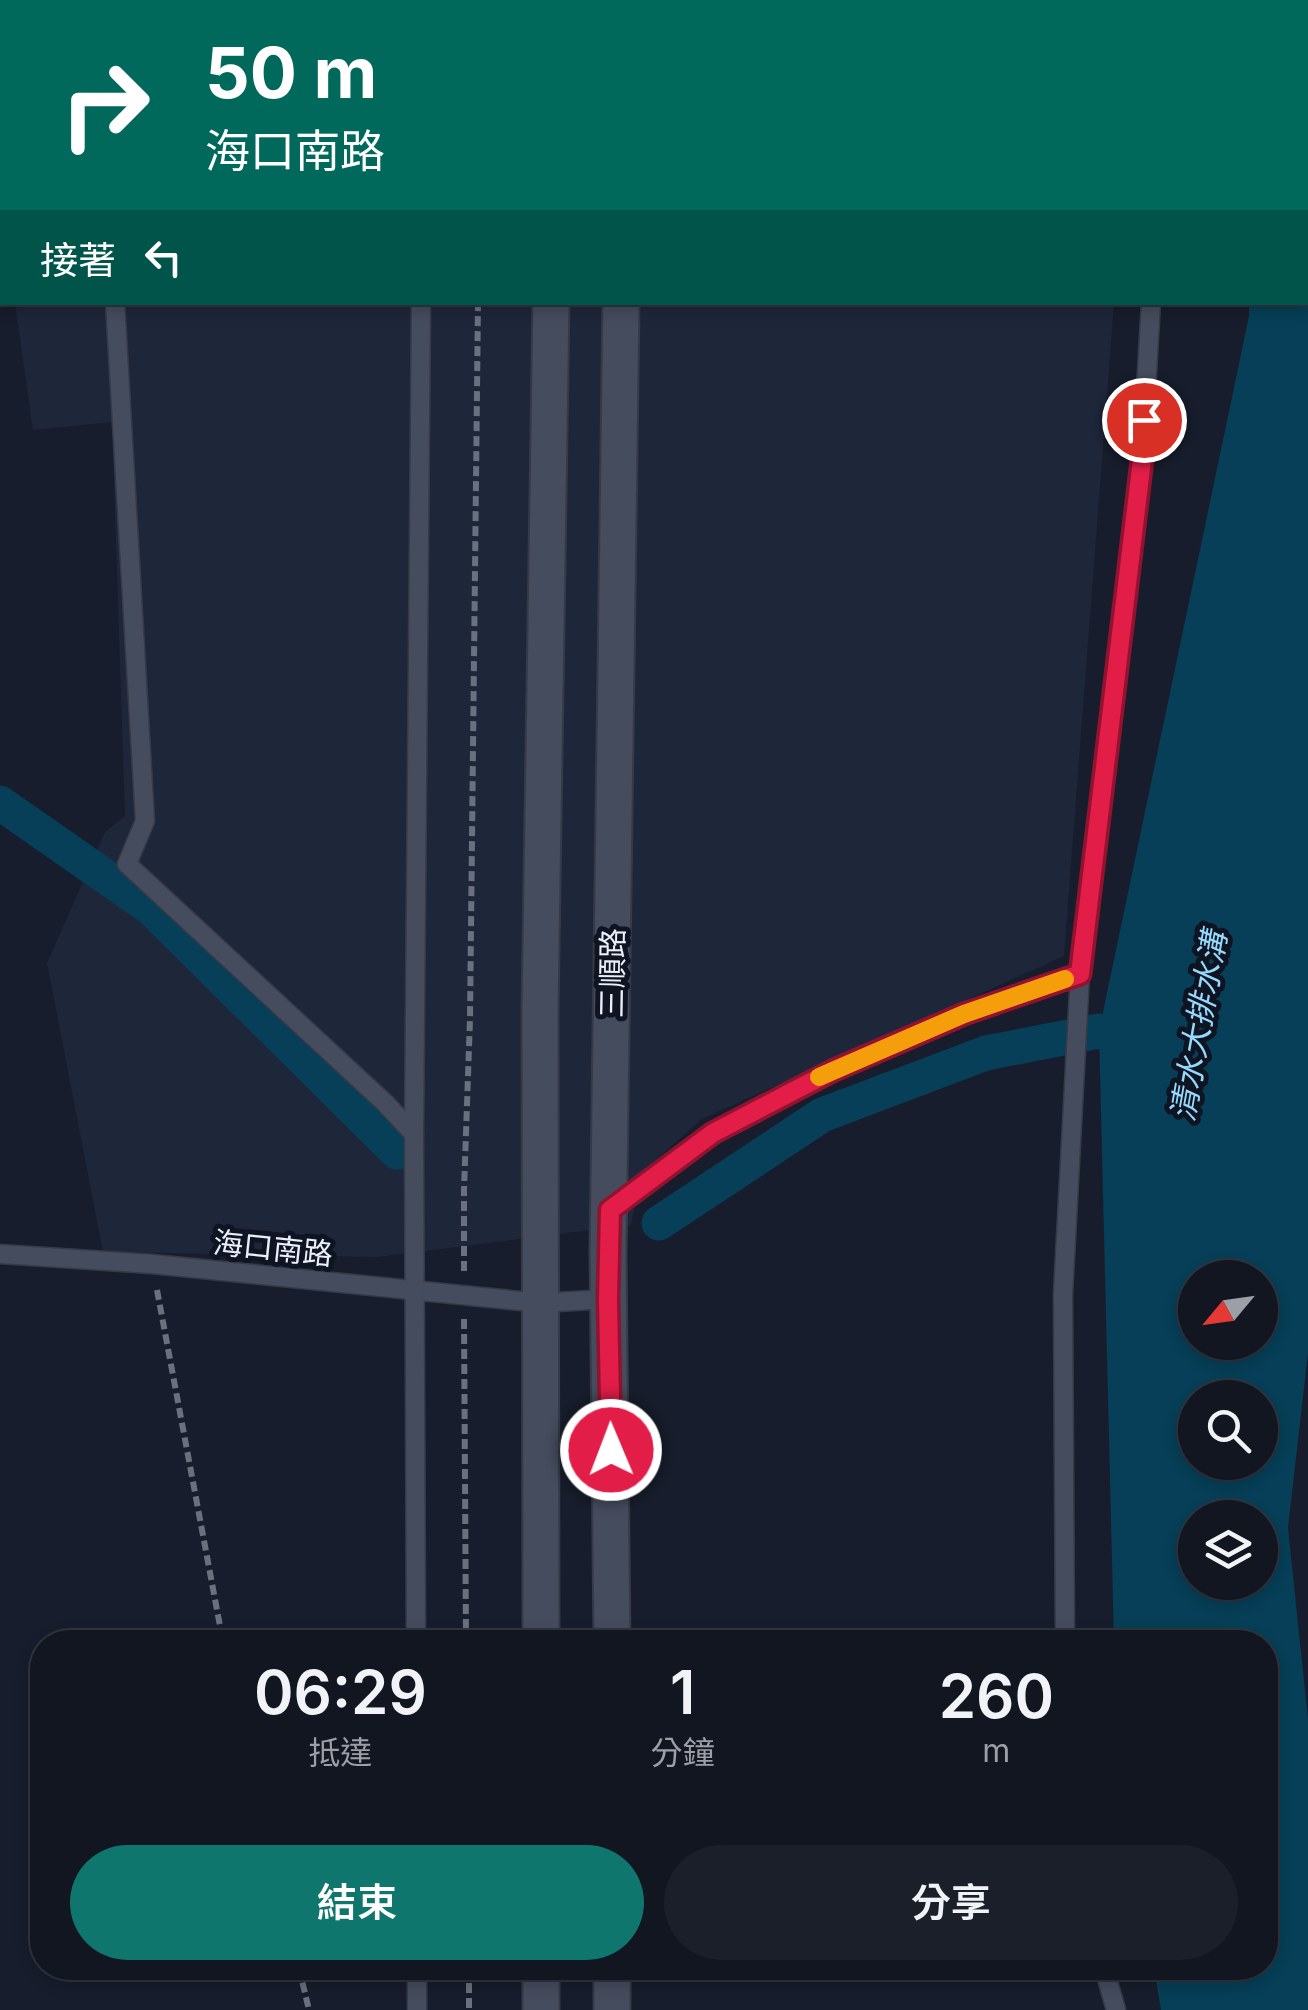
<!DOCTYPE html>
<html lang="zh-TW">
<meta charset="utf-8">
<style>
:root{--surface:#111621;--page:#1a1f2a;--text:#f1f3f6;--muted:#9c9fa5;--line:#30353f;--accent:#0f766e}
body{margin:0;font-family:Inter,"Noto Sans TC",sans-serif;background:var(--page);color:var(--text);height:100vh;display:flex;flex-direction:column;font-size:38px;white-space:nowrap}
*{box-sizing:border-box;margin:0}
p{font-size:32px;color:var(--muted)}
.icon{flex:none;width:55px;height:55px;fill:none;stroke:currentColor;stroke-width:2;stroke-linecap:round;stroke-linejoin:round}
.map{position:relative;flex:1;overflow:hidden}
.panel{position:absolute;left:30px;top:1630px;width:1248px;height:350px;display:flex;flex-direction:column;background:var(--surface);border-radius:40px;box-shadow:0 5px 15px #0003,0 0 0 2px var(--line)}
.panel>*{flex:none}
.top-card{position:absolute;left:0px;top:0px;width:1310px;height:305px;box-shadow:0 5px 15px #0003,0 0 0 2px var(--line);background:#00695c;color:#fff;overflow:hidden}
.needle{width:65px;rotate:241deg}
.tools{position:absolute;left:1178px;top:1260px;display:grid;gap:20px}
.tools a{display:grid;place-items:center;width:100px;height:100px;border-radius:50%;background:var(--surface);box-shadow:0 5px 15px #0003,0 0 0 2px var(--line);font-size:50px}
.pin{position:absolute;display:grid;place-items:center;width:85px;height:85px;color:#fff;margin:-42px;border:5px solid #fff;border-radius:50%;box-shadow:0 2px 10px #0007}
.me{position:absolute;width:110px;margin:-55px;rotate:359deg;stroke-linejoin:round;filter:drop-shadow(0 0 8px #0008)}
.turn{display:flex;align-items:center;gap:35px;height:210px;padding:0 40px;font-size:45px}
.turn .icon{width:130px;height:130px;stroke-width:2.5}
.turn b{display:block;font-size:70px;line-height:85px}
.then{display:flex;align-items:center;height:95px;padding:0 40px;background:#0003;gap:20px;font-size:38px}
.eta{display:flex;justify-content:space-evenly;align-items:center;height:170px;text-align:center}
.eta b{font-size:60px;font-weight:600;line-height:70px}
.button{display:flex;gap:20px;margin-top:auto;padding:20px 40px}
.button a{flex:1;height:115px;border-radius:60px;background:var(--accent);color:#fff;font-size:40px;font-weight:600;line-height:115px;text-align:center}
.button a+a{background:var(--page);color:var(--text)}
.map>svg:first-child{display:block}
.built{fill:#1e263a}
.water{fill:#063f57;fill-rule:evenodd}
.lines{fill:none;stroke-linecap:round;stroke-linejoin:round}
.canal{stroke:#063f57;stroke-width:35}
.service-casing{stroke:#373a46;stroke-width:21}
.minor-casing{stroke:#373a46;stroke-width:39}
.tertiary-casing{stroke:#373a46;stroke-width:46}
.trunk-casing{stroke:#373a46;stroke-width:59}
.path{stroke:#6a707d;stroke-width:6;stroke-dasharray:10 5;stroke-linecap:butt}
.service{stroke:#454c5d;stroke-width:18}
.minor{stroke:#454c5d;stroke-width:35}
.tertiary{stroke:#454c5d;stroke-width:42}
.trunk{stroke:#8a7646;stroke-width:55}
.route-casing{stroke:#92132f;stroke-width:25}
.route{stroke:#e11d48;stroke-width:18}
.slow{stroke:#f59e0b;stroke-width:18}
.labels{text-anchor:middle;stroke-width:10;stroke-linejoin:round;paint-order:stroke}
.street-label{font-size:30px;fill:#eaeff9;stroke:#0f1422}
.water-label{font-size:32px;font-style:italic;fill:#95d9fd;stroke:#0f1422}
</style>
<div class="map">
<svg width="1308" height="2010" viewBox="0 0 1308 2010">
<rect width="100%" height="100%" fill="#171d2c"/>
<!-- built -->
<g class="built">
<polygon points="733,0 1132,0 1133,2 724,2"/>
<polygon points="15,303 1114,303 1064,956 702,1119 642,1172 631,1225 378,1257 103,1252 47,963 105,832 125,816 112,422 33,430"/>
</g>
<!-- water -->
<path class="water" d="M1263,0H1308V1353L1288,1528L1308,1719V2010H1161L1154,1968H1265V1642H1114L1099,1031L1249,316V303L1308,302V2H1263ZM1195,1278H1260V1342H1195ZM1195,1398H1260V1462H1195ZM1195,1518H1260V1582H1195Z"/>
<g class="lines">
<!-- canal -->
<g class="canal">
<polyline points="0,803 152,909 397,1152"/>
<polyline points="659,1223 822,1115 986,1053 1099,1031"/>
</g>
<defs>
<g id="service">
<polyline points="1154,0 1155,2"/>
<polyline points="115,302 145,821 127,864 385,1103 414,1134"/>
<polyline points="611,1210 713,1133 832,1071 964,1014 1080,973"/>
<polyline points="0,1254 152,1264 541,1303 608,1299"/>
<polyline points="416,1642 414,1134 421,302"/>
<polyline points="1065,1642 1063,1294 1080,973 1142,460 1151,302"/>
<polyline points="417,1968 417,2010"/>
<polyline points="1104,1968 1116,2010"/>
</g>
<g id="minor">
<polyline points="555,2 555,0"/>
<polyline points="541,1642 540,1011 551,302"/>
<polyline points="612,1642 608,1253 621,302"/>
<polyline points="541,1968 541,2010"/>
<polyline points="612,2010 612,1968"/>
</g>
<g id="tertiary">
<polyline points="151,2 158,0"/>
<polyline points="601,2 609,0"/>
<polyline points="0,57 2,57"/>
</g>
<g id="trunk">
<polyline points="101,2 111,0"/>
<polyline points="328,2 337,0"/>
<polyline points="470,2 479,0"/>
<polyline points="0,28 2,27"/>
<polyline points="0,89 2,88"/>
<polyline points="0,165 2,164"/>
</g>
</defs>
<!-- service casing -->
<use href="#service" class="service-casing"/>
<!-- minor casing -->
<use href="#minor" class="minor-casing"/>
<!-- tertiary casing -->
<use href="#tertiary" class="tertiary-casing"/>
<!-- trunk casing -->
<use href="#trunk" class="trunk-casing"/>
<!-- path -->
<g class="path">
<polyline points="464,1271 464,1190 470,1019 478,302"/>
<polyline points="157,1290 223,1642"/>
<polyline points="464,1319 466,1642"/>
<polyline points="299,1968 309,2010"/>
<polyline points="469,1968 469,2010"/>
</g>
<!-- service -->
<use href="#service" class="service"/>
<!-- minor -->
<use href="#minor" class="minor"/>
<!-- tertiary -->
<use href="#tertiary" class="tertiary"/>
<!-- trunk -->
<use href="#trunk" class="trunk"/>
</g>
<g class="lines">
<defs>
<polyline id="route" points="611,1450 608,1299 610,1210 713,1133 832,1071 964,1014 1080,974 1142,460 1144,420"/>
</defs>
<!-- route casing -->
<use href="#route" class="route-casing"/>
<!-- route -->
<use href="#route" class="route"/>
<!-- slow -->
<polyline class="slow" points="819,1077 964,1014 1065,979"/>
</g>
<g class="labels">
<!-- street labels -->
<g class="street-label">
<text transform="translate(613 973) rotate(-89)" y="10">三順路</text>
<text transform="translate(273 1249) rotate(6)" y="10">海口南路</text>
</g>
<!-- water labels -->
<g class="water-label">
<text transform="translate(1199 1026) rotate(-80)" y="11">清水大排水溝</text>
</g>
</g>
</svg>
<div class="tools">
<a><svg class="needle" viewBox="-14 -14 28 28"><path d="M0-13l5 13h-10z" fill="#e53935"/><path d="M0 13l5-13h-10z" fill="#9c9fa5"/></svg></a>
<a><svg class="icon" aria-label="search" viewBox="0 0 24 24"><circle cx="10" cy="10" r="6"/><path d="M15 15l6 6"/></svg></a>
<a><svg class="icon" aria-label="layers" viewBox="0 0 24 24"><path d="M12 4l9 5-9 5-9-5zM3 14l9 5 9-5"/></svg></a>
</div>
<div class="pin" style="left:1144px;top:420px;background:#d93025"><svg class="icon" aria-label="arrive" viewBox="0 0 24 24"><path d="M6 21V4h12l-3 4 3 4H6"/></svg></div>
<svg class="me" style="left:611px;top:1450px" viewBox="-20 -20 40 40"><circle r="17" fill="#e11d48" stroke="#fff" stroke-width="3"/><path d="M0-11L8 9 0 5-8 9z" fill="#fff"/></svg>
<div class="top-card">
<div class="turn"><svg class="icon" aria-label="right" viewBox="0 0 24 24"><path d="M7 20v-9h11M14 6l5 5-5 5"/></svg><div><b>50 m</b>海口南路</div></div>
<div class="then">接著<svg class="icon" aria-label="left" viewBox="0 0 24 24"><path d="M17 20v-9H6M10 6l-5 5 5 5"/></svg></div>
</div>
<section class="panel">
<div class="eta">
<div><b>06:29</b><p>抵達</p></div>
<div><b>1</b><p>分鐘</p></div>
<div><b>260</b><p>m</p></div>
</div>
<div class="button"><a>結束</a><a>分享</a></div>
</section>
</div>
